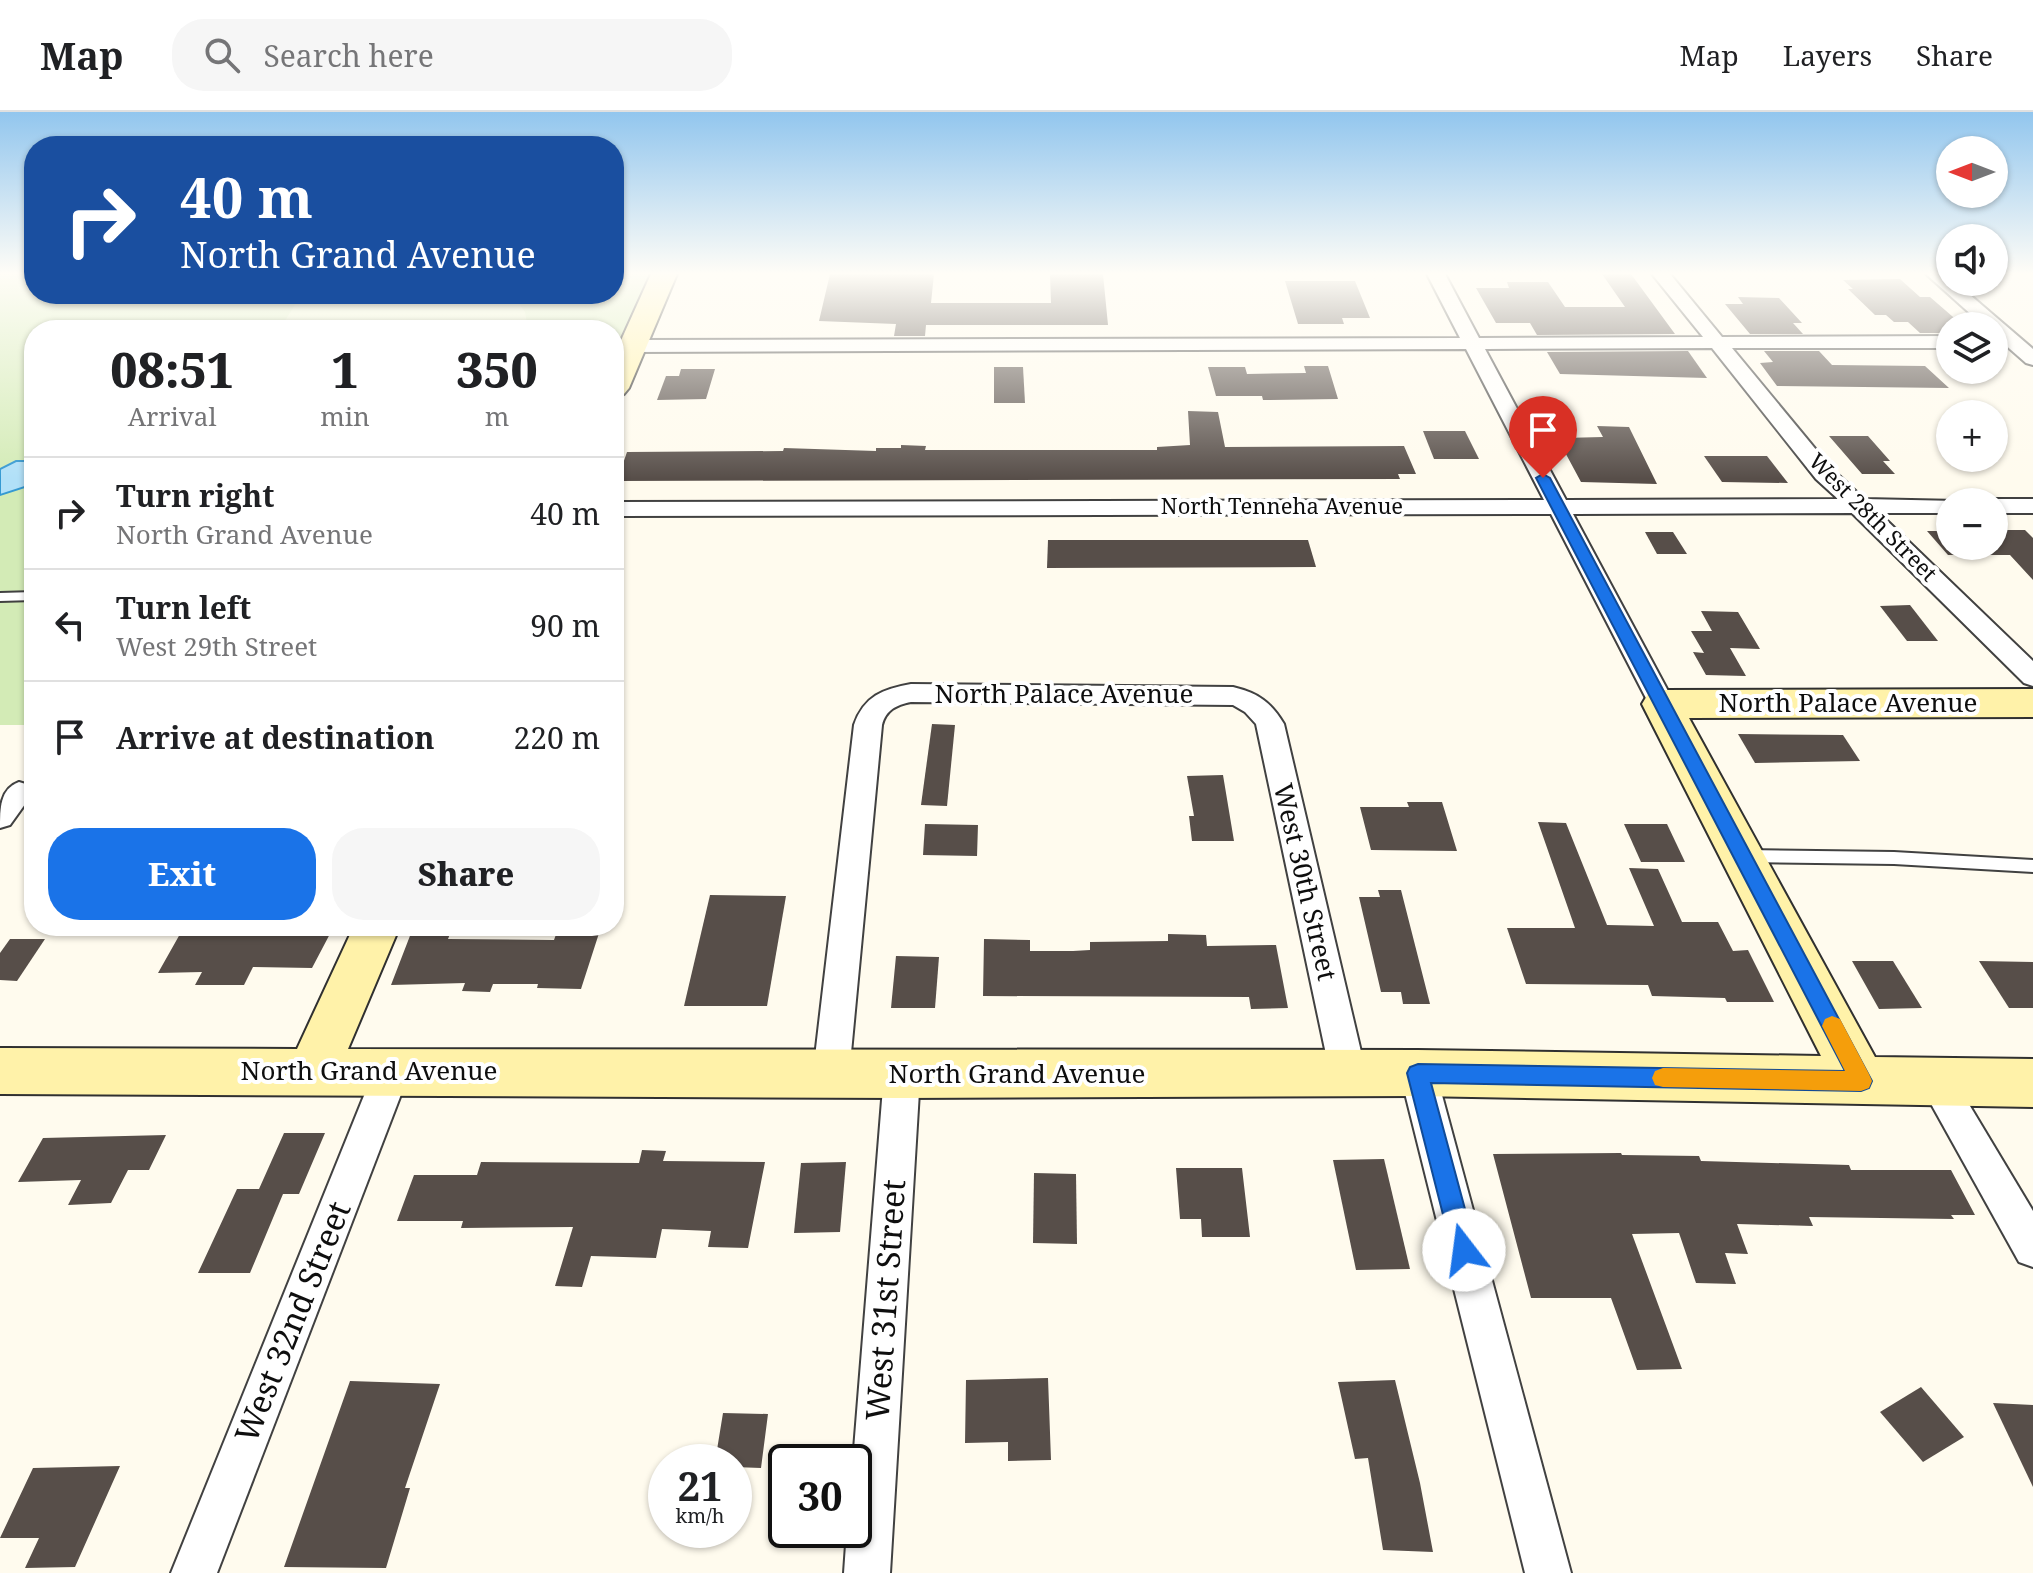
<!DOCTYPE html>
<meta charset="utf-8">
<style>
:root{--surface:#fff;--page:#f6f6f6;--text:#202124;--muted:#757577;--line:#e0e0e0;--accent:#1a73e8}
body{margin:0;font-family:"Noto Serif",serif;background:var(--page);color:var(--text);height:100vh;display:flex;flex-direction:column;font-size:30px;white-space:nowrap}
*{box-sizing:border-box;margin:0}
p{font-size:26px;color:var(--muted)}
.icon{flex:none;width:44px;height:44px;fill:none;stroke:currentColor;stroke-width:2;stroke-linecap:round;stroke-linejoin:round}
.map{position:relative;flex:1;overflow:hidden}
.sheet{position:absolute;left:24px;top:208px;width:600px;height:616px;display:flex;flex-direction:column;background:var(--surface);border-radius:32px;box-shadow:0 2px 6px #0004}
.sheet>*{flex:none}
.banner{position:absolute;left:24px;top:24px;width:600px;height:168px;border-radius:32px;box-shadow:0 2px 6px #0004;background:#1a4fa0;color:#fff;overflow:hidden}
.needle{width:52px;rotate:270deg}
.buttons{position:absolute;left:1936px;top:24px;display:grid;gap:16px}
.buttons a{display:grid;place-items:center;width:72px;height:72px;border-radius:50%;background:var(--surface);box-shadow:0 2px 6px #0004;font-size:40px}
.speed{position:absolute;left:648px;top:1332px;display:flex;gap:16px;font-size:40px;font-weight:700;text-align:center}
.speed>*{display:grid;place-content:center;width:104px;height:104px;border-radius:50%;background:var(--surface);box-shadow:0 2px 6px #0004;line-height:1}
.speed small{font-size:20px;font-weight:400}
.speed .limit{border:4px solid #111;border-radius:12px;background:#fff;color:#111}
.pin{position:absolute;display:grid;place-items:center;width:68px;height:68px;color:#fff;margin:-82px -34px;border-radius:50% 50% 50% 0;rotate:-45deg;box-shadow:0 0 8px #0007}
.pin .icon{rotate:45deg}
.me{position:absolute;width:88px;margin:-44px;rotate:345deg;stroke-linejoin:round;filter:drop-shadow(0 0 6px #0008)}
.turn{display:flex;align-items:center;gap:28px;height:168px;padding:0 24px;font-size:36px}
.turn .icon{width:104px;height:104px;stroke-width:2.5}
.turn b{display:block;font-size:56px;line-height:68px}
.eta{display:flex;justify-content:space-evenly;align-items:center;height:136px;text-align:center}
.eta b{font-size:48px;font-weight:800;line-height:56px}
.cta{display:flex;gap:16px;margin-top:auto;padding:16px 24px}
.cta a{flex:1;height:92px;border-radius:32px;background:var(--accent);color:#fff;font-size:32px;font-weight:800;line-height:92px;text-align:center}
.cta a+a{background:var(--page);color:var(--text)}
ul{padding:0;list-style:none}
li{display:flex;align-items:center;gap:24px;height:112px;padding:0 24px;border-top:2px solid var(--line)}
li div{flex:1}
li b{display:block;font-size:30px}
li em{font-style:normal}
header{display:flex;align-items:center;gap:48px;box-sizing:border-box;height:112px;padding:0 40px;background:var(--surface);border-bottom:2px solid var(--line)}
header strong{font-size:38px}
nav{display:flex;gap:44px;margin-inline-start:auto;font-size:28px}
.search{width:560px;height:72px;background:var(--page);display:flex;align-items:center;gap:20px;box-sizing:border-box;padding:0 28px;border-radius:32px;color:var(--muted);font-size:30px}
.map>svg:first-child{display:block}
.green{fill:#d3ebb6}
.pitch{fill:#e5f2c8}
.water{fill:#b1e0f8;stroke:#3599d2;stroke-width:2}
.building{fill:#574e49}
.lines{fill:none;stroke-linecap:round;stroke-linejoin:round}
.lane-casing{stroke:#414141;stroke-width:4}
.street-casing{stroke:#414141;stroke-width:4}
.secondary-casing{stroke:#303030;stroke-width:4}
.lane{fill:#fff;fill-rule:evenodd}
.street{fill:#fff;fill-rule:evenodd}
.secondary{fill:#fff2a9;fill-rule:evenodd}
.route{fill:#1a73e8;stroke:#114b97;stroke-width:2}
.slow{fill:#f59e0b}
.labels{text-anchor:middle;stroke-width:8;stroke-linejoin:round;paint-order:stroke}
.far-street-label{font-size:22px;fill:#0e0e0e;stroke:#fff}
.street-label{font-size:26px;fill:#0e0e0e;stroke:#fff}
.near-street-label{font-size:32px;fill:#0e0e0e;stroke:#fff}
</style>
<header>
<strong>Map</strong>
<div class="search"><svg class="icon" aria-label="search" viewBox="0 0 24 24"><circle cx="10" cy="10" r="6"/><path d="M15 15l6 6"/></svg>Search here</div>
<nav><a>Map</a><a>Layers</a><a>Share</a></nav>
</header>
<div class="map">
<svg width="2033" height="1461" viewBox="0 0 2033 1461">
<rect width="100%" height="100%" fill="#fffbee"/>
<!-- green -->
<polygon class="green" points="0,162 34,162 34,182 614,182 614,162 650,162 614,240 614,218 34,218 34,613 0,613"/>
<!-- pitch -->
<polygon class="pitch" points="302,182 512,182 525,200 528,218 279,218"/>
<!-- water -->
<polygon class="water" points="16,349 26,349 34,359 34,372 0,383 0,357"/>
<!-- building -->
<g class="building">
<polygon points="830,162 934,162 931,191 1051,191 1050,162 1103,162 1108,213 926,213 925,224 894,224 896,212 819,209"/>
<polygon points="1602,162 1631,162 1675,222 1537,223 1530,211 1496,211 1476,176 1509,176 1507,170 1548,170 1565,195 1625,195"/>
<polygon points="1900,167 1920,185 1930,185 1960,211 1950,211 1950,221 1920,221 1908,210 1894,210 1886,203 1875,203 1848,177 1853,177 1843,168"/>
<polygon points="1285,169 1355,169 1370,206 1342,206 1344,212 1298,212"/>
<polygon points="1738,185 1779,186 1802,211 1793,211 1803,222 1750,222 1725,192 1743,192"/>
<polygon points="1688,239 1707,266 1560,262 1547,240"/>
<polygon points="1764,239 1819,239 1832,253 1925,254 1949,276 1777,274 1760,251 1773,250"/>
<polygon points="1304,254 1328,254 1338,287 1263,288 1262,284 1216,284 1208,255 1245,255 1247,262 1306,261"/>
<polygon points="994,255 1023,255 1025,291 994,291"/>
<polygon points="681,257 715,257 706,287 657,288 666,264 679,264"/>
<polygon points="1188,299 1218,300 1225,335 1404,334 1416,362 1398,362 1400,367 617,369 627,340 783,339 784,336 876,339 876,336 901,336 901,333 926,334 925,338 1157,338 1157,335 1190,333"/>
<polygon points="1597,314 1629,315 1657,372 1581,370 1560,331 1565,330 1563,326 1603,325"/>
<polygon points="1423,319 1465,319 1479,347 1434,347"/>
<polygon points="1829,324 1868,324 1890,349 1883,349 1895,362 1862,362"/>
<polygon points="1704,344 1767,344 1788,371 1722,370"/>
<polygon points="1994,418 2025,418 2033,426 2033,468 2010,443 1948,443 1927,419 1950,419 1950,434 1994,434"/>
<polygon points="1645,420 1673,420 1687,442 1657,442"/>
<polygon points="1048,428 1308,428 1316,455 1047,456"/>
<polygon points="1910,493 1938,529 1907,529 1880,494"/>
<polygon points="1701,499 1738,500 1760,537 1730,536 1746,564 1706,563 1693,540 1704,541 1691,519 1712,519"/>
<polygon points="932,612 955,613 947,694 921,693"/>
<polygon points="1738,622 1843,623 1860,649 1755,651"/>
<polygon points="1223,663 1234,729 1192,729 1189,704 1194,704 1187,664"/>
<polygon points="1407,690 1442,690 1457,739 1371,738 1360,695 1409,695"/>
<polygon points="1538,710 1566,711 1607,813 1654,814 1629,756 1658,757 1682,810 1718,810 1733,839 1748,838 1774,890 1727,890 1725,886 1652,884 1648,873 1526,872 1507,816 1575,816"/>
<polygon points="925,712 978,713 977,744 923,743"/>
<polygon points="1624,712 1667,712 1685,750 1641,750"/>
<polygon points="1378,778 1401,778 1430,892 1403,892 1401,880 1381,880 1359,785 1380,785"/>
<polygon points="710,783 786,784 767,894 684,894"/>
<polygon points="453,814 448,827 554,828 559,814 601,815 581,877 537,876 538,872 493,872 490,880 462,879 465,871 391,873 413,816"/>
<polygon points="279,817 332,818 312,856 253,855 244,873 195,873 202,860 158,861 180,822 276,822"/>
<polygon points="1168,822 1206,823 1207,834 1276,833 1288,896 1251,897 1249,885 983,884 984,827 1030,828 1030,839 1073,839 1090,838 1090,830 1168,829"/>
<polygon points="10,827 45,827 17,869 0,868 0,841"/>
<polygon points="896,844 939,845 935,896 891,896"/>
<polygon points="1852,849 1893,849 1922,896 1879,897"/>
<polygon points="1979,849 2033,850 2033,896 2009,896"/>
<polygon points="284,1021 325,1021 299,1082 283,1082 250,1161 198,1161 237,1077 259,1077"/>
<polygon points="166,1023 149,1058 128,1058 111,1091 68,1093 81,1068 18,1070 43,1026"/>
<polygon points="642,1038 666,1039 663,1049 765,1050 748,1136 708,1135 711,1119 662,1117 656,1146 591,1144 582,1175 555,1174 573,1115 461,1116 463,1109 397,1109 414,1063 477,1063 481,1050 639,1051"/>
<polygon points="1621,1041 1622,1043 1699,1044 1701,1049 1849,1053 1851,1058 1951,1058 1975,1103 1951,1103 1954,1107 1809,1105 1813,1114 1737,1112 1748,1142 1725,1141 1736,1172 1696,1171 1679,1121 1632,1122 1682,1257 1637,1258 1611,1186 1531,1186 1493,1042"/>
<polygon points="1384,1047 1410,1157 1356,1158 1333,1048"/>
<polygon points="846,1050 840,1120 794,1121 801,1051"/>
<polygon points="1176,1056 1242,1056 1250,1125 1202,1125 1201,1107 1180,1107"/>
<polygon points="1034,1061 1076,1062 1077,1132 1033,1131"/>
<polygon points="1048,1266 1051,1348 1008,1349 1008,1330 965,1331 966,1268"/>
<polygon points="1395,1268 1420,1371 1433,1440 1383,1438 1368,1346 1355,1347 1338,1270"/>
<polygon points="350,1269 440,1272 405,1376 410,1376 386,1456 284,1455"/>
<polygon points="1921,1275 1964,1325 1923,1350 1880,1300"/>
<polygon points="1993,1291 2033,1293 2033,1375"/>
<polygon points="723,1301 768,1302 761,1356 734,1355 734,1350 715,1350"/>
<polygon points="120,1354 75,1455 25,1456 39,1426 0,1426 33,1356"/>
</g>
<g class="lines">
<defs>
<g id="lane">
<polygon points="34,480 34,488 0,489 0,481"/>
<polygon points="1745,738 1894,740 2033,748 2033,760 1894,752 1745,750 1739,748 1737,744 1739,740"/>
</g>
<g id="street">
<path d="M1427,162H1445L1479,226L1703,225L1652,162H1670L1722,225L1950,224V236H1732L1832,357L1864,387L1958,389L1950,390V401H1879L2033,549V574L2024,571L1852,401L1573,402L1675,592L1672,599L1662,601L1652,599L1649,592L1551,402L614,404V390L1544,388L1466,237L633,240L623,234L633,228L1460,226ZM1712,236L1816,367L1838,387L1566,388L1485,237Z"/>
<polygon points="1926,162 1946,162 1950,170 1955,170 2033,237 2033,253 2026,251 1994,223 1994,214 1984,214"/>
<polygon points="1994,387 2033,387 2033,401 1994,401 1994,390 1985,390"/>
<path d="M911,572L1233,575C1258,581 1271,590 1284,612L1366,961L1360,972L1348,977L1336,972L1330,961L1256,612L1245,600L1233,593L911,590C896,593 886,598 882,613L849,962L843,973L831,978L819,973L813,962L854,613C864,584 883,577 911,572Z"/>
<path d="M19,670L29,673L33,681L10,713L0,716C0,696 0,677 19,670Z"/>
<polygon points="392,943 404,948 410,959 217,1461 171,1461 374,959 380,948"/>
<polygon points="1418,945 1430,950 1436,961 1571,1461 1525,1461 1400,961 1406,950"/>
<polygon points="902,947 914,952 920,963 890,1461 844,1461 847,1418 854,1418 853,1350 884,963 890,952"/>
<polygon points="1937,954 1949,959 2033,1099 2033,1155 2019,1150 1925,981 1919,970 1925,959"/>
</g>
<g id="secondary">
<polygon points="651,162 677,162 629,276 624,282 614,285 614,244"/>
<polygon points="2033,577 2033,605 1689,606 1875,945 2033,947 2033,995 1418,984 902,986 0,982 0,936 297,937 354,814 400,814 348,937 1418,938 1821,944 1642,592 1648,582 1662,578"/>
</g>
</defs>
<!-- lane casing -->
<use href="#lane" class="lane-casing"/>
<!-- street casing -->
<use href="#street" class="street-casing"/>
<!-- secondary casing -->
<use href="#secondary" class="secondary-casing"/>
<!-- lane -->
<use href="#lane" class="lane"/>
<!-- street -->
<use href="#street" class="street"/>
<!-- secondary -->
<use href="#secondary" class="secondary"/>
</g>
<!-- sky -->
<linearGradient id="sky" x2="0" y2="1"><stop stop-color="#92c6ee"/><stop offset="0.44" stop-color="#fffdf7"/><stop offset="1" stop-color="#fffdf7" stop-opacity="0"/></linearGradient>
<rect width="2033" height="367" fill="url(#sky)"/>
<!-- route -->
<polygon class="route" points="1543,362 1550,366 1872,969 1869,976 1861,979 1431,971 1476,1138 1472,1146 1464,1149 1455,1146 1452,1138 1407,961 1410,955 1418,952 1845,959 1536,366"/>
<!-- slow -->
<polygon class="slow" points="1832,904 1840,907 1869,962 1872,969 1869,976 1861,979 1663,975 1655,973 1652,966 1655,959 1663,956 1845,959 1822,914 1825,907"/>
<g class="labels">
<!-- far-street labels -->
<g class="far-street-label">
<text x="1282" y="402">North Tenneha Avenue</text>
<text transform="translate(1873 405) rotate(45)" y="8">West 28th Street</text>
</g>
<!-- street labels -->
<g class="street-label">
<text x="1064" y="591">North Palace Avenue</text>
<text x="1848" y="600">North Palace Avenue</text>
<text transform="translate(1305 770) rotate(77)" y="9">West 30th Street</text>
<text x="369" y="968">North Grand Avenue</text>
<text x="1017" y="971">North Grand Avenue</text>
</g>
<!-- near-street labels -->
<g class="near-street-label">
<text transform="translate(886 1188) rotate(-86)" y="11">West 31st Street</text>
<text transform="translate(293 1210) rotate(-68)" y="11">West 32nd Street</text>
</g>
</g>
</svg>
<div class="buttons">
<a><svg class="needle" viewBox="-14 -14 28 28"><path d="M0-13l5 13h-10z" fill="#e53935"/><path d="M0 13l5-13h-10z" fill="#757577"/></svg></a>
<a><svg class="icon" aria-label="sound" viewBox="0 0 24 24"><path d="M4 9h4l5-4v14l-5-4H4zM17 9q2 3 0 6"/></svg></a>
<a><svg class="icon" aria-label="layers" viewBox="0 0 24 24"><path d="M12 4l9 5-9 5-9-5zM3 14l9 5 9-5"/></svg></a>
<a>+</a>
<a>−</a>
</div>
<div class="speed"><div>21<small>km/h</small></div><div class="limit">30</div></div>
<div class="pin" style="left:1543px;top:366px;background:#d93025"><svg class="icon" aria-label="arrive" viewBox="0 0 24 24"><path d="M6 21V4h12l-3 4 3 4H6"/></svg></div>
<svg class="me" style="left:1464px;top:1138px" viewBox="-20 -20 40 40"><circle r="19" fill="#fff"/><path d="M0-13L10 11 0 6-10 11z" fill="#1a73e8"/></svg>
<div class="banner">
<div class="turn"><svg class="icon" aria-label="right" viewBox="0 0 24 24"><path d="M7 20v-9h11M14 6l5 5-5 5"/></svg><div><b>40 m</b>North Grand Avenue</div></div>
</div>
<section class="sheet">
<div class="eta">
<div><b>08:51</b><p>Arrival</p></div>
<div><b>1</b><p>min</p></div>
<div><b>350</b><p>m</p></div>
</div>
<ul>
<li><svg class="icon" aria-label="right" viewBox="0 0 24 24"><path d="M7 20v-9h11M14 6l5 5-5 5"/></svg><div><b>Turn right</b><p>North Grand Avenue</p></div><em>40 m</em></li>
<li><svg class="icon" aria-label="left" viewBox="0 0 24 24"><path d="M17 20v-9H6M10 6l-5 5 5 5"/></svg><div><b>Turn left</b><p>West 29th Street</p></div><em>90 m</em></li>
<li><svg class="icon" aria-label="arrive" viewBox="0 0 24 24"><path d="M6 21V4h12l-3 4 3 4H6"/></svg><div><b>Arrive at destination</b></div><em>220 m</em></li>
</ul>
<div class="cta"><a>Exit</a><a>Share</a></div>
</section>
</div>
